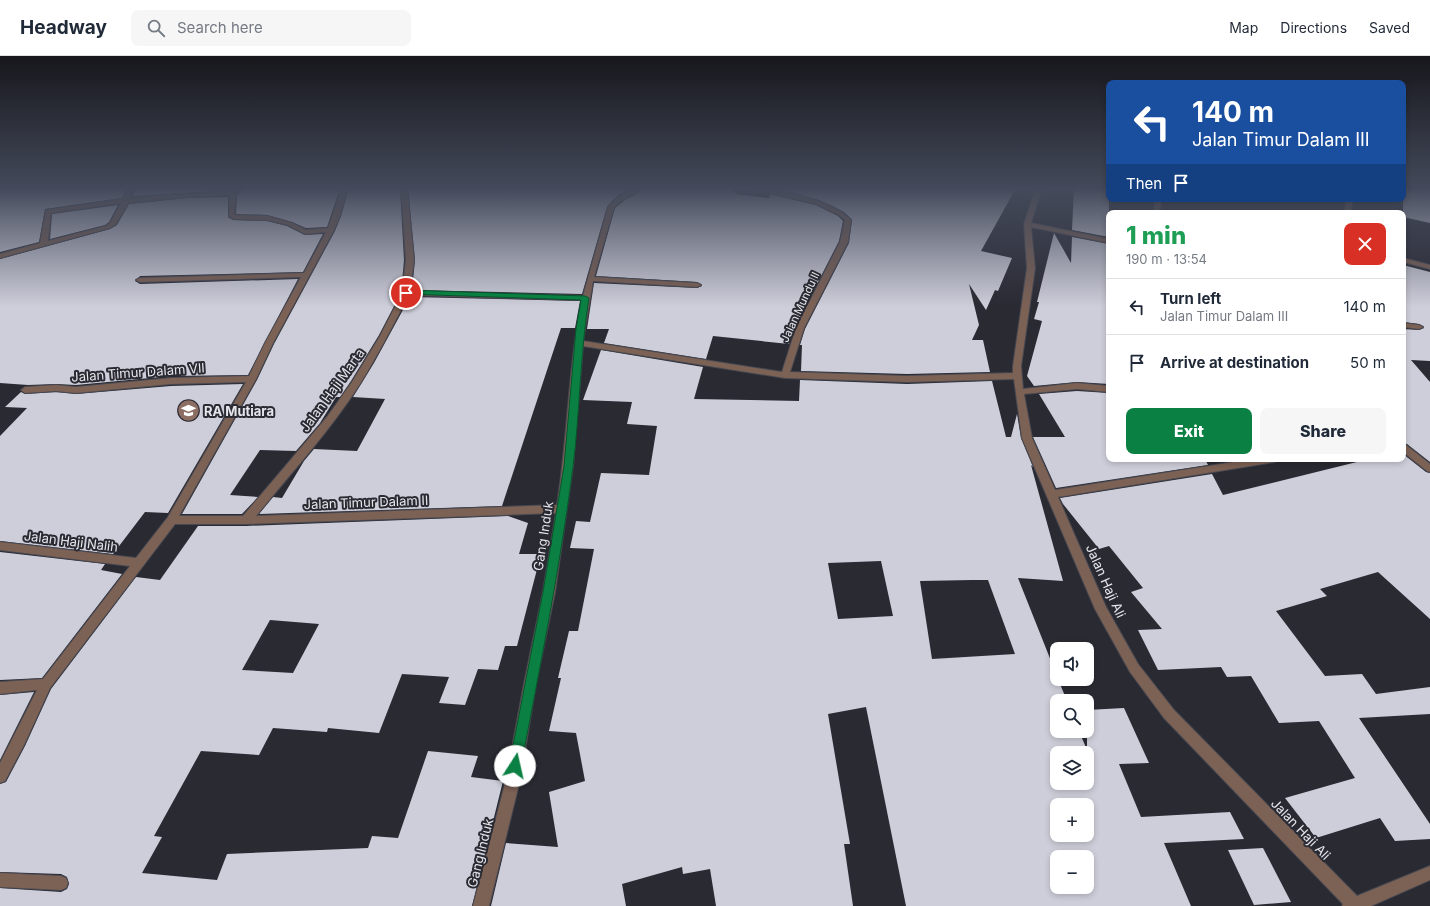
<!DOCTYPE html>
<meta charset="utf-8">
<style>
:root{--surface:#fff;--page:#f6f6f7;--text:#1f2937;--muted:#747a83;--line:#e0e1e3;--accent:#0b8043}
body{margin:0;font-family:Inter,sans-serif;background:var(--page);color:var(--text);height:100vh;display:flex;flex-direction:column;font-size:15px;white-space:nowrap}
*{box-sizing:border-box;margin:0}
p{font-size:13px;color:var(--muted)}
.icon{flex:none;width:22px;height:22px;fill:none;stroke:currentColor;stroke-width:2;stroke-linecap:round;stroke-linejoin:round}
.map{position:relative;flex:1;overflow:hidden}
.drawer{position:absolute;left:1106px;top:154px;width:300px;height:252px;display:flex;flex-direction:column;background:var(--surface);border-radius:8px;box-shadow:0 2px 6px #0003}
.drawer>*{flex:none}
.hud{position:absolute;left:1106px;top:24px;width:300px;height:122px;border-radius:8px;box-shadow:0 2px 6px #0003;background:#1a4fa0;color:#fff;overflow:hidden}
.tools{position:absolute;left:1050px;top:586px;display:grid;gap:8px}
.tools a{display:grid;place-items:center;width:44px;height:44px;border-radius:8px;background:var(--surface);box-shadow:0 2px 6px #0003;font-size:20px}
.pin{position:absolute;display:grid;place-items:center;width:34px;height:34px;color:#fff;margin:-17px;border:2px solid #fff;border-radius:50%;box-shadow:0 1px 4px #0007}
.me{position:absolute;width:44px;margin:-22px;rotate:10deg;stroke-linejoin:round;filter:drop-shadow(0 0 3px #0008)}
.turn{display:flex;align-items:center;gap:14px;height:84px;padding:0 20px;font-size:18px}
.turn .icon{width:52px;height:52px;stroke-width:2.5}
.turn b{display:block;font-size:28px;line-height:34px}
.then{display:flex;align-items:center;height:38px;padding:0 20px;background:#0003;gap:8px;font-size:15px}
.round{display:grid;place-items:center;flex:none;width:42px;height:42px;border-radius:8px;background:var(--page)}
.headline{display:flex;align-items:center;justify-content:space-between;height:68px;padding:0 20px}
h1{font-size:24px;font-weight:800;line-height:30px;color:#1e9e55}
.cta{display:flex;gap:8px;margin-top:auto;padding:8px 20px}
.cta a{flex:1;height:46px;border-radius:8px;background:var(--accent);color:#fff;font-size:16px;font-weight:800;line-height:46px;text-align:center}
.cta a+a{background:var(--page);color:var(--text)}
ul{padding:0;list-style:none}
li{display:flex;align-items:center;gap:12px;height:56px;padding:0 20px;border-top:1px solid var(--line)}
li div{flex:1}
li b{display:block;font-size:15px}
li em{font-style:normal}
header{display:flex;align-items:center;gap:24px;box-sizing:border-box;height:56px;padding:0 20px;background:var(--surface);border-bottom:1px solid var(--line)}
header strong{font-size:19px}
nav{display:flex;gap:22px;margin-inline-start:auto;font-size:14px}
.search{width:280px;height:36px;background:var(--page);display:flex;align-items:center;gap:10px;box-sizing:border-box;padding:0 14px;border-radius:8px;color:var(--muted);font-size:15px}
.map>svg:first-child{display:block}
.building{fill:#ceceda;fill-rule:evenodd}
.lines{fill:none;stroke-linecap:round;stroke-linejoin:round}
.minor-casing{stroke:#484851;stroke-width:2}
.minor{fill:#7c6155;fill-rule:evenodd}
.route{fill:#0b8043;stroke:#07532c}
.labels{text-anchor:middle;stroke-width:4;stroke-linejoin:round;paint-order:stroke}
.far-street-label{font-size:11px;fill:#e6e6ec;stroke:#2a2a33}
.street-label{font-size:13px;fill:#e6e6ec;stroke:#2a2a33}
.poi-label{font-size:13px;font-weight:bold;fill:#e6e6ec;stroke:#2a2a33;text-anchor:start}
</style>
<header>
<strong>Headway</strong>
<div class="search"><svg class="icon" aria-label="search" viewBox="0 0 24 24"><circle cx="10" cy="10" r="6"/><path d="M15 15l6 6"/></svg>Search here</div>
<nav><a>Map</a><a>Directions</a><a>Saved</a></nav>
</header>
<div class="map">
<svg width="1430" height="850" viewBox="0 0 1430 850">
<rect width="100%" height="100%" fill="#2a2a33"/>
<!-- building -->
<g class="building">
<polygon points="0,132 127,132 122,142 45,153 39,186 0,196"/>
<polygon points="136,132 237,132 227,134 133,140"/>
<polygon points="246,132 340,132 327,171 306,172 292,166 267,159 236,158 237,139"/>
<polygon points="349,132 400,132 404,204 401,237 379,279 351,325 340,341 336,341 320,367 296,395 260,394 230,439 258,441 242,458 182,458 257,324 274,288 335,175 341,160"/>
<polygon points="408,132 635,132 619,138 607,151 582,238 412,234 415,204"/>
<polygon points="647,132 731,132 736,138 769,142 770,138 816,149 838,160 843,165 839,185 795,271 789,288 713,280 706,303 604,287 609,273 587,273 594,227 697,232 702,230 697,226 596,220 615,152 625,144"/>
<polygon points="771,132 1016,132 981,195 1012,202 998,235 995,234 986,254 969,228 979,269 972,284 983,284 990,316 907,318 801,315 802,289 800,289 805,273 849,187 852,164 844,156 819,144"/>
<polygon points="1074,132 1109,132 1109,181 1072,174"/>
<polygon points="1403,132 1430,132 1430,167 1403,161"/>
<polygon points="228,141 228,161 233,164 267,165 287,170 305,179 323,178 303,216 140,220 135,225 140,228 298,223 248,319 171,320 76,329 56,328 28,329 0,327 0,203 110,173 117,169 129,148 187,142"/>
<polygon points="118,149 109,166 105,169 50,183 52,158"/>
<polygon points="1054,177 1071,207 1072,181 1109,188 1109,328 1077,326 1034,330 1027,320 1042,265 1034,263 1039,246 1037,246"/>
<polygon points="1403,209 1430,216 1430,305 1411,304 1430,326 1430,406 1407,388 1403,387 1403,273 1419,274 1424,272 1419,268 1403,266"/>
<polygon points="410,241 580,245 575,272 561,272 502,450 259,458 273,441 282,442 304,405 314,393 357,395 385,343 353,341 374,307"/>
<path d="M601,294L703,311L694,343L799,345L800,324L907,328L992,325L1006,381H1011L1017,358L1021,382L1033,411L1031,409L1063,525L1018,522L1057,620V623H1058L1067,645H1057V675H1079L1087,694V654L1124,652L1149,707L1119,708L1141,761L1230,756L1244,783L1164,787L1191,850H906L866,651L828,658L850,788H844L853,850H716L710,813L683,818L682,811L622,828L626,850H491L506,787L558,791L549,736L585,725L576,677L549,675L561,622H558L569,575H578L594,493L570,492L576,465L590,466L601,417L649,419L657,370L627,368L632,346L583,344ZM881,505L893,560L838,563L828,507ZM972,524H988L1015,598L932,603L920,525ZM1057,697H1087V727H1057ZM1057,749H1087V779H1057ZM1057,801H1087V831H1057Z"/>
<polygon points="243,328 168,457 145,456 113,498 0,485 0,380 27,352 5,351 21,336 25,338 56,336 76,338 171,330"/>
<polygon points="1077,335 1109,337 1109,403 1205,403 1208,409 1056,432 1033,381 1065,381 1039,338"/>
<polygon points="1403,398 1426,416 1430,417 1430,563 1378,516 1320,533 1327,540 1276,555 1325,620 1362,618 1376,638 1430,631 1430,658 1359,662 1430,768 1430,783 1395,785 1380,762 1316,782 1285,742 1355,722 1319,665 1279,667 1251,620 1227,621 1221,611 1158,614 1138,574 1162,573 1131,536 1143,532 1109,490 1099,493 1063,448 1060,442 1212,418 1223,439 1369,403 1403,403"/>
<path d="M508,460L528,467L519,498H541L517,590H505L498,614L478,613L465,649L439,647L449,621L402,618L379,677L328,672L327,676L273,672L259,699L201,695L154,780L162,781L142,817L217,824L227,798L368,792L372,780L398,782L428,695L478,700L471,721L503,725L472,850H0V832L61,836L67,833L69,828L67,821L61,818L0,816V728L6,726L25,690L51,633L136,521L160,524L198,470H246ZM270,564L319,568L293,617L242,614Z"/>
<polygon points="0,496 105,508 101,514 122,518 42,622 0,624"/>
<polygon points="34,636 0,704 0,639"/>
<polygon points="1263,792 1291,846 1254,849 1228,794"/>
</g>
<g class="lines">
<defs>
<g id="minor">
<path d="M129,132H135L130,142C161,139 192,138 224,136C232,136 237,132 245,132L236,138L234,159L267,160L292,167L306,174L328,172L342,132H348L340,160L334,174L273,287L256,323L179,460H243L327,361L352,326L380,280L402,237L406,204L401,132H407L414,204L410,235L583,240L608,151C617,139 631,132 646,132L624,143L614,151L594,221L697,227L701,229L697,231L593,225L583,285L782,316L796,272L840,186L845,164L839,159L816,148L749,132C773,130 835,145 851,164L848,186L804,272L790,316L907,320L1013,317V310L1027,212L1024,168L1036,132H1042L1031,167L1109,183V187L1031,171L1035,212L1021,310L1023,333L1077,327L1109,330V336L1077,333L1024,338L1032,382L1055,434L1253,403H1280L1275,406L1058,441L1106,551L1138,608L1174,654L1357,840L1430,810V824L1371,850H1342L1343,848L1164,662L1130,616L1095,553L1022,382L1014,323L907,326L785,322L583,290L573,410L555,536L536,628L520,724L489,850H473L506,724L524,628L543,536L556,457L246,468H175L50,632L24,689L5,725L0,727V707L37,634L0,638V626L43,623L130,510L0,494V486L136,502L168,461L246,326L171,328L76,337L56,335L25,337L21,334L25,331L56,329L76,331L171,322L249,320L265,287L301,221L140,226L136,224L140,222L304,217L326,176L305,178L288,169L267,164L234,163L229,161L230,139L187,141L128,147L116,168L110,172L0,202V198L40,187L46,154L123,143ZM121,147L110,167L106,170L48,185L51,157ZM409,239L582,244C568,312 568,381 557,449L256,460C291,417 330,375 360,328C378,299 393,269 409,239Z"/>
<polygon points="1155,143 1161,143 1160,157 1154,157"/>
<polygon points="1346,143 1352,143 1351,157 1345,157"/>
<polygon points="1403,202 1430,209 1430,213 1403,206"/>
<polygon points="1403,267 1419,269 1423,271 1419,273 1403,271"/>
<polygon points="1403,388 1406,389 1430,408 1430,416 1427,415 1403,396"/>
<polygon points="0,817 61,820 66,822 68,827 66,832 61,834 0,831"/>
</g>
</defs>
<!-- minor casing -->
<use href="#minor" class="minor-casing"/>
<!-- minor -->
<use href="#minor" class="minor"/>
</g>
<!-- sky -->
<linearGradient id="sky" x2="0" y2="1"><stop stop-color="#17171c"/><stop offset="0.53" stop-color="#444a5b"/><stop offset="1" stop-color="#444a5b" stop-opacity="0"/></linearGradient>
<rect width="1430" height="251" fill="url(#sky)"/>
<!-- route -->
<path class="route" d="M406,234L585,240L589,242C580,298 580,355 573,411C560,512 540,611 521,710L520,714L515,716L511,714L509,710L543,536L564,410L576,273L581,244L404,238V235Z"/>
<!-- icons -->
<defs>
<symbol id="school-disc" viewBox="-11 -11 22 22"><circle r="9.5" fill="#8d6e63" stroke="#2a2a33"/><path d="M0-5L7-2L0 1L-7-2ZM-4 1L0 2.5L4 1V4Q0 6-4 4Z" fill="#fff"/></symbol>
</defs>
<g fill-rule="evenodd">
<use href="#school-disc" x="176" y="342" width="25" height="25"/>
</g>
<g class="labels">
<!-- far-street labels -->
<g class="far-street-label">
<text transform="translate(800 251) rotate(-65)" y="4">Jalan Mundu II</text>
</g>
<!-- street labels -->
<g class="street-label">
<text transform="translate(138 316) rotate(-4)" y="5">Jalan Timur Dalam VII</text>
<text transform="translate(332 334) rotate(-54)" y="5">Jalan Haji Marta</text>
<text transform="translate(366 446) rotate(-2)" y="5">Jalan Timur Dalam II</text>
<text transform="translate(543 480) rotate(-81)" y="5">Gang Induk</text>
<text transform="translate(71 485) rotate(7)" y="5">Jalan Haji Nalih</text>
<text transform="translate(1106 525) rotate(66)" y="5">Jalan Haji Ali</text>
<text transform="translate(1301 773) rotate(46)" y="5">Jalan Haji Ali</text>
<text transform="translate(480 797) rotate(-76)" y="5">Gang Induk</text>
</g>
<!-- poi labels -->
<g class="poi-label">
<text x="204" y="360">RA Mutiara</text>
</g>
</g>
</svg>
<div class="tools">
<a><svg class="icon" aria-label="sound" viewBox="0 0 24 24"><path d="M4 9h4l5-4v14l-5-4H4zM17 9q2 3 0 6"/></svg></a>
<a><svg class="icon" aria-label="search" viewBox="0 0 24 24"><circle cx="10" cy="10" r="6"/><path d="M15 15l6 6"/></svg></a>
<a><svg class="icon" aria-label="layers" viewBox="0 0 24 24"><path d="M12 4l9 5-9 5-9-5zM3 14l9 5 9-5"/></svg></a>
<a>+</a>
<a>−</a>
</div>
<div class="pin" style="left:406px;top:237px;background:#d93025"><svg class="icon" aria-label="arrive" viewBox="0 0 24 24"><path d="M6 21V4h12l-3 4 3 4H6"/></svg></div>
<svg class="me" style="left:515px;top:710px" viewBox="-20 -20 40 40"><circle r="19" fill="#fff"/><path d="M0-13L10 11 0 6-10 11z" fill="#0b8043"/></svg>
<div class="hud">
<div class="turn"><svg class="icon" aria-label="left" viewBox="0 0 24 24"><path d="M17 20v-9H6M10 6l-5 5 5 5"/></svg><div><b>140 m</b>Jalan Timur Dalam III</div></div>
<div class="then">Then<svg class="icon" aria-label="arrive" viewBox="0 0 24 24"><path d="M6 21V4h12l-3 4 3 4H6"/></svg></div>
</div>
<section class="drawer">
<div class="headline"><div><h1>1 min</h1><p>190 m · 13:54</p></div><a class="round" style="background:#d93025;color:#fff"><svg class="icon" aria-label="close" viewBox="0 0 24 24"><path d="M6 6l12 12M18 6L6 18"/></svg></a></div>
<ul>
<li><svg class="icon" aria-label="left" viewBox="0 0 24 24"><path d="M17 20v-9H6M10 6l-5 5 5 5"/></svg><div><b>Turn left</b><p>Jalan Timur Dalam III</p></div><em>140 m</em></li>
<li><svg class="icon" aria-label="arrive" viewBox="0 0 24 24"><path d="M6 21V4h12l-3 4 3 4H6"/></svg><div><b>Arrive at destination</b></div><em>50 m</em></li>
</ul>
<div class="cta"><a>Exit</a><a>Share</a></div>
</section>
</div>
